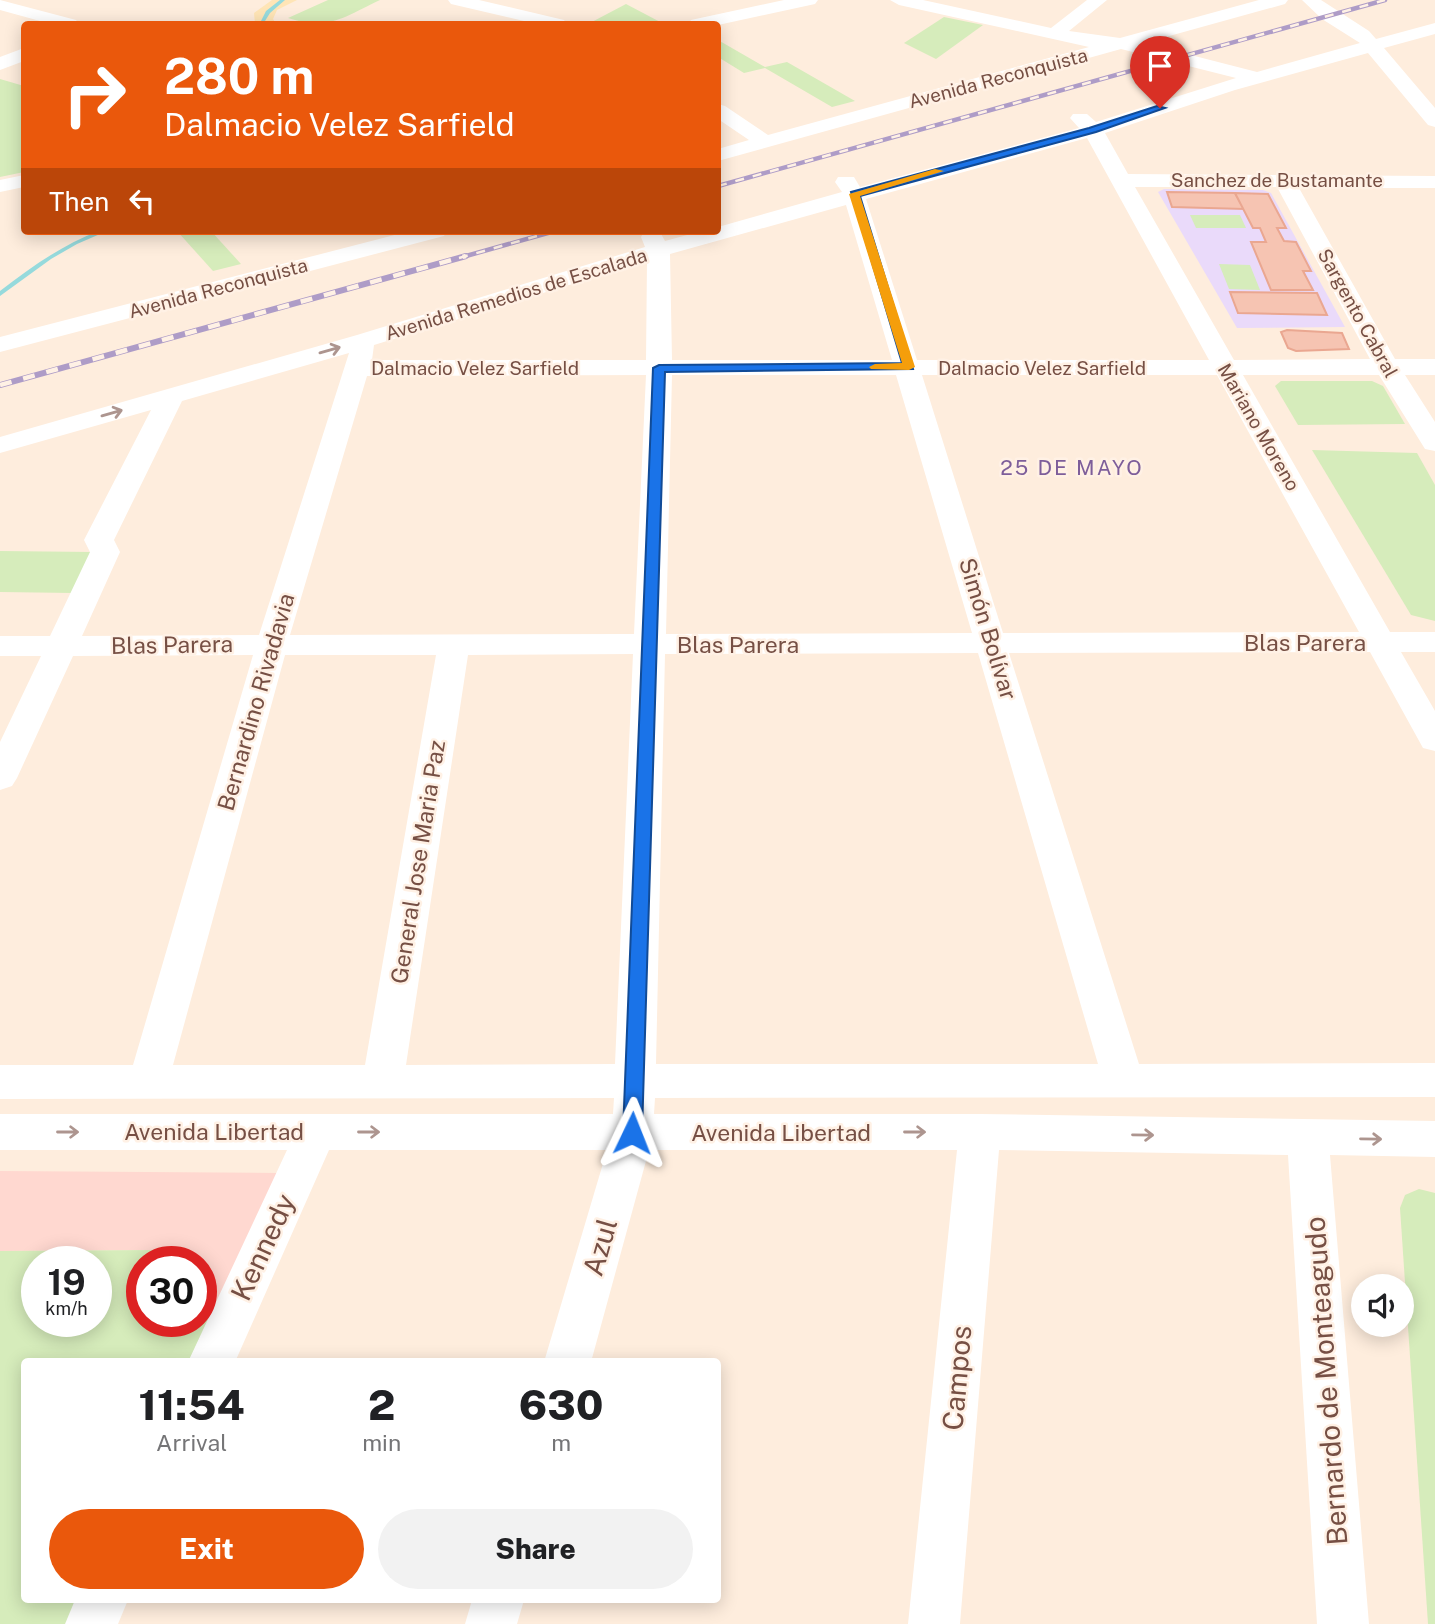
<!DOCTYPE html>
<meta charset="utf-8">
<style>
:root{--surface:#fff;--page:#f2f2f2;--text:#202124;--muted:#757577;--accent:#ea580c}
body{margin:0;font-family:"Public Sans",sans-serif;background:var(--page);color:var(--text);height:100vh;display:flex;flex-direction:column;font-size:26px;white-space:nowrap}
*{box-sizing:border-box;margin:0}
p{font-size:23px;color:var(--muted)}
.icon{flex:none;width:38px;height:38px;fill:none;stroke:currentColor;stroke-width:2;stroke-linecap:round;stroke-linejoin:round}
.map{position:relative;flex:1;overflow:hidden}
.side{position:absolute;left:21px;top:1358px;width:700px;height:245px;display:flex;flex-direction:column;background:var(--surface);border-radius:7px;box-shadow:0 4px 18px #0003}
.side>*{flex:none}
.top-card{position:absolute;left:21px;top:21px;width:700px;height:214px;border-radius:7px;box-shadow:0 4px 18px #0003;background:#ea580c;color:#fff;overflow:hidden}
.controls{position:absolute;left:1351px;top:1274px;display:grid;gap:14px}
.controls a{display:grid;place-items:center;width:63px;height:63px;border-radius:50%;background:var(--surface);box-shadow:0 4px 18px #0003;font-size:35px}
.speed{position:absolute;left:21px;top:1246px;display:flex;gap:14px;font-size:35px;font-weight:700;text-align:center}
.speed>*{display:grid;place-content:center;width:91px;height:91px;border-radius:50%;background:var(--surface);box-shadow:0 4px 18px #0003;line-height:1}
.speed small{font-size:18px;font-weight:400}
.speed .limit{border:10px solid #d22;background:#fff;color:#111}
.pin{position:absolute;display:grid;place-items:center;width:60px;height:60px;color:#fff;margin:-72px -30px;border-radius:50% 50% 50% 0;rotate:-45deg;box-shadow:0 0 7px #0007}
.pin .icon{rotate:45deg}
.me{position:absolute;width:77px;margin:-38px;rotate:2deg;stroke-linejoin:round;filter:drop-shadow(0 0 5px #0008)}
.turn{display:flex;align-items:center;gap:24px;height:147px;padding:0 28px;font-size:32px}
.turn .icon{width:91px;height:91px;stroke-width:2.5}
.turn b{display:block;font-size:49px;line-height:60px}
.then{display:flex;align-items:center;height:66px;padding:0 28px;background:#0003;gap:14px;font-size:26px}
.eta{display:flex;justify-content:space-evenly;align-items:center;height:119px;text-align:center}
.eta b{font-size:42px;font-weight:800;line-height:49px}
.button{display:flex;gap:14px;margin-top:auto;padding:14px 28px}
.button a{flex:1;height:80px;border-radius:42px;background:var(--accent);color:#fff;font-size:28px;font-weight:800;line-height:80px;text-align:center}
.button a+a{background:var(--page);color:var(--text)}
.map>svg:first-child{display:block}
.commercial{fill:#ffd8d0}
.education{fill:#eadafa}
.green{fill:#d6ecbb;fill-rule:evenodd}
.sand{fill:#ffe5b6}
.lines{fill:none;stroke-linecap:round;stroke-linejoin:round}
.stream{fill:#96dadc;fill-rule:evenodd}
.building{fill:#f6c4b2;stroke:#eaa791;stroke-width:2}
.minor{fill:#fff;fill-rule:evenodd}
.rail-far1-casing{stroke:#ae9cc7;stroke-width:4.5}
.rail-casing{stroke:#ae9cc7;stroke-width:6}
.rail-far1{stroke:#fff1e5;stroke-width:2.5;stroke-dasharray:9;stroke-linecap:butt}
.rail{stroke:#fff1e5;stroke-width:4.5;stroke-dasharray:12;stroke-linecap:butt}
.oneway{stroke:#ad958f}
.route{fill:#1a73e8;stroke:#114b97;stroke-width:2}
.slow{fill:#f59e0b}
.labels{text-anchor:middle;stroke-width:5;stroke-linejoin:round;paint-order:stroke}
.far-street-label{font-size:19px;fill:#764f44;stroke:#fff1e5}
.far-neighbourhood-label{font-size:21px;letter-spacing:2px;fill:#7e5e9a;stroke:#fff1e5}
.street-label{font-size:23px;fill:#764f44;stroke:#fff1e5}
.near-street-label{font-size:28px;fill:#764f44;stroke:#fff1e5}
</style>
<div class="map">
<svg width="1435" height="1624" viewBox="0 0 1435 1624">
<rect width="100%" height="100%" fill="#feeddd"/>
<!-- commercial -->
<polygon class="commercial" points="0,1171 281,1173 214,1316 201,1316 201,1262 150,1262 153,1250 0,1251"/>
<!-- education -->
<polygon class="education" points="1164,189 1263,190 1271,193 1345,327 1237,328 1158,192"/>
<!-- green -->
<g class="green">
<path d="M328,0H380C344,17 329,31 288,18Z"/>
<polygon points="626,4 664,24 588,24"/>
<polygon points="944,17 983,25 936,59 904,43"/>
<polygon points="718,40 765,67 787,62 855,101 832,107 765,68 744,73 718,57"/>
<polygon points="0,79 24,86 24,172 0,177"/>
<polygon points="1190,215 1240,215 1246,228 1196,228"/>
<polygon points="177,231 211,231 241,264 213,271"/>
<polygon points="1219,264 1250,265 1260,290 1229,289"/>
<polygon points="1281,381 1372,381 1383,386 1405,424 1298,425 1275,386"/>
<polygon points="1312,450 1417,453 1435,485 1435,621 1411,615"/>
<polygon points="0,551 93,552 73,593 0,592"/>
<polygon points="1419,1189 1435,1193 1435,1624 1428,1624 1400,1208 1405,1195"/>
<path d="M153,1250L150,1262H142V1295L137,1314H142V1321H201V1316H214L194,1361L24,1362V1600H84L73,1624H0V1251ZM37,1262H96V1321H37Z"/>
</g>
<!-- sand -->
<polygon class="sand" points="272,0 297,0 277,10 273,19 276,24 255,24 254,13"/>
<g class="lines">
<!-- stream -->
<g class="stream">
<polygon points="280,0 285,0 270,13 265,21 268,24 264,24 261,21 266,11"/>
<path d="M99,231H107L77,244L51,259L0,296V291C31,267 62,245 99,231Z"/>
</g>
</g>
<!-- building -->
<g class="building">
<polygon points="1167,192 1235,193 1244,209 1172,207"/>
<polygon points="1235,193 1268,194 1286,228 1277,228 1284,241 1296,242 1311,271 1303,271 1313,290 1271,290 1251,242 1266,242 1260,228 1253,228"/>
<polygon points="1230,292 1317,293 1327,315 1238,313"/>
<polygon points="1287,330 1342,333 1349,349 1296,351 1288,348 1281,332"/>
</g>
<g class="lines">
<!-- minor -->
<g class="minor">
<polygon points="0,0 76,20 79,24 51,24 0,10"/>
<polygon points="448,0 479,0 564,20 567,24 537,24 451,4"/>
<polygon points="784,0 818,0 815,4 718,25 688,24 691,20"/>
<path d="M890,0H923L1051,28L1087,0H1107L1069,31L1120,38L1259,0H1288L1285,4L1144,43L1257,72L1360,43L1322,19L1302,0H1321L1369,31L1376,39L1435,23V34L1384,48L1435,108V127L1428,125L1368,53L1235,90L1105,133L1128,174L1435,176V188H1299L1395,359H1435V375H1405L1435,422V451L1425,449L1379,375H1243L1390,632H1435V652H1401L1435,711V751L1423,748L1370,652L1009,653L1139,1064L1435,1063V1097L655,1098L654,1114H980L1435,1121V1157L1330,1155L1369,1624H1317L1288,1155L999,1150L960,1624H908L957,1150H649L591,1362H544L607,1150H329L235,1362H188L287,1150H0V1114H613L614,1098L0,1099V1065H133L253,655L73,656L17,778L12,786L0,790V742L41,656H0V636H50L90,552L84,540L151,410L0,453V437L357,335L645,247L641,237L644,232H660L665,241L702,231H718V227L842,192L835,182L838,177H854L860,187L1079,128L1070,118L1073,114H1087L1096,122L1236,78L1121,49L718,161V149L749,140L718,119V104L725,106L768,135L1089,47L899,5ZM1087,138L1209,360H917L866,199ZM1135,187H1277L1370,359L1234,360ZM846,205L892,360H672L670,254ZM647,261L646,360H372L374,345ZM349,353L259,635L82,636L120,552L114,540L182,401ZM646,375L634,634L290,635L367,376ZM672,375H896L972,633L666,634ZM922,375H1217L1359,632L1003,633ZM978,653L1098,1064H656L665,654ZM633,654L615,1064L406,1065L468,655ZM285,655H436L365,1065H173Z"/>
<polygon points="24,48 24,61 0,70 0,57"/>
<polygon points="24,175 24,187 0,192 0,180"/>
<polygon points="410,231 447,231 444,236 0,352 0,337"/>
<polygon points="75,1600 128,1600 118,1624 65,1624"/>
<polygon points="472,1600 524,1600 517,1624 465,1624"/>
</g>
<defs>
<g id="rail-far1">
<polyline points="718,186 1385,0"/>
<polyline points="459,258 555,231"/>
</g>
<polyline id="rail" points="0,385 466,256"/>
</defs>
<!-- rail-far1 casing -->
<use href="#rail-far1" class="rail-far1-casing"/>
<!-- rail casing -->
<use href="#rail" class="rail-casing"/>
<!-- rail-far1 -->
<use href="#rail-far1" class="rail-far1"/>
<!-- rail -->
<use href="#rail" class="rail"/>
</g>
<!-- one-way arrows -->
<defs><path id="oneway-shaft" d="M-6 0H5M1.5-3L5.5 0L1.5 3" fill="none" stroke-width="1.6" stroke-linecap="round" stroke-linejoin="round" transform="scale(1.75)"/></defs>
<g class="oneway">
<use href="#oneway-shaft" transform="translate(330 350) rotate(-16)"/>
<use href="#oneway-shaft" transform="translate(112 413) rotate(-16)"/>
<use href="#oneway-shaft" transform="translate(68 1132)"/>
<use href="#oneway-shaft" transform="translate(369 1132)"/>
<use href="#oneway-shaft" transform="translate(915 1132)"/>
<use href="#oneway-shaft" transform="translate(1143 1135) rotate(1)"/>
<use href="#oneway-shaft" transform="translate(1371 1139) rotate(1)"/>
</g>
<!-- route -->
<polygon class="route" points="1157,106 1165,108 1096,132 860,196 913,369 665,372 642,1133 639,1139 626,1139 623,1133 653,368 659,365 902,363 851,192 1089,128"/>
<!-- slow -->
<polygon class="slow" points="935,169 944,171 860,196 915,367 909,370 871,369 869,367 875,364 902,363 849,194"/>
<g class="labels">
<!-- far-street labels -->
<g class="far-street-label">
<text transform="translate(998 78) rotate(-15)" y="7">Avenida Reconquista</text>
<text x="1277" y="187">Sanchez de Bustamante</text>
<text transform="translate(218 288) rotate(-15)" y="7">Avenida Reconquista</text>
<text transform="translate(516 294) rotate(-17)" y="7">Avenida Remedios de Escalada</text>
<text transform="translate(1358 313) rotate(61)" y="7">Sargento Cabral</text>
<text x="475" y="375">Dalmacio Velez Sarfield</text>
<text x="1042" y="375">Dalmacio Velez Sarfield</text>
<text transform="translate(1259 427) rotate(60)" y="7">Mariano Moreno</text>
</g>
<!-- far-neighbourhood labels -->
<g class="far-neighbourhood-label">
<text x="1072" y="475">25 DE MAYO</text>
</g>
<!-- street labels -->
<g class="street-label">
<text transform="translate(988 629) rotate(73)" y="8">Simón Bolívar</text>
<text x="1305" y="651">Blas Parera</text>
<text transform="translate(172 645) rotate(-1)" y="8">Blas Parera</text>
<text x="738" y="653">Blas Parera</text>
<text transform="translate(256 702) rotate(-74)" y="8">Bernardino Rivadavia</text>
<text transform="translate(418 862) rotate(-81)" y="8">General Jose Maria Paz</text>
<text x="214" y="1140">Avenida Libertad</text>
<text x="781" y="1141">Avenida Libertad</text>
</g>
<!-- near-street labels -->
<g class="near-street-label">
<text transform="translate(263 1247) rotate(-65)" y="10">Kennedy</text>
<text transform="translate(600 1247) rotate(-74)" y="10">Azul</text>
<text transform="translate(957 1378) rotate(-85)" y="10">Campos</text>
<text transform="translate(1326 1381) rotate(-94)" y="10">Bernardo de Monteagudo</text>
</g>
</g>
</svg>
<div class="controls">
<a><svg class="icon" aria-label="sound" viewBox="0 0 24 24"><path d="M4 9h4l5-4v14l-5-4H4zM17 9q2 3 0 6"/></svg></a>
</div>
<div class="speed"><div>19<small>km/h</small></div><div class="limit">30</div></div>
<div class="pin" style="left:1160px;top:108px;background:#d93025"><svg class="icon" aria-label="arrive" viewBox="0 0 24 24"><path d="M6 21V4h12l-3 4 3 4H6"/></svg></div>
<svg class="me" style="left:632px;top:1133px" viewBox="-20 -20 40 40"><path d="M0-17L14 15 0 8-14 15z" fill="#1a73e8" stroke="#fff" stroke-width="4"/></svg>
<div class="top-card">
<div class="turn"><svg class="icon" aria-label="right" viewBox="0 0 24 24"><path d="M7 20v-9h11M14 6l5 5-5 5"/></svg><div><b>280 m</b>Dalmacio Velez Sarfield</div></div>
<div class="then">Then<svg class="icon" aria-label="left" viewBox="0 0 24 24"><path d="M17 20v-9H6M10 6l-5 5 5 5"/></svg></div>
</div>
<section class="side">
<div class="eta">
<div><b>11:54</b><p>Arrival</p></div>
<div><b>2</b><p>min</p></div>
<div><b>630</b><p>m</p></div>
</div>
<div class="button"><a>Exit</a><a>Share</a></div>
</section>
</div>
